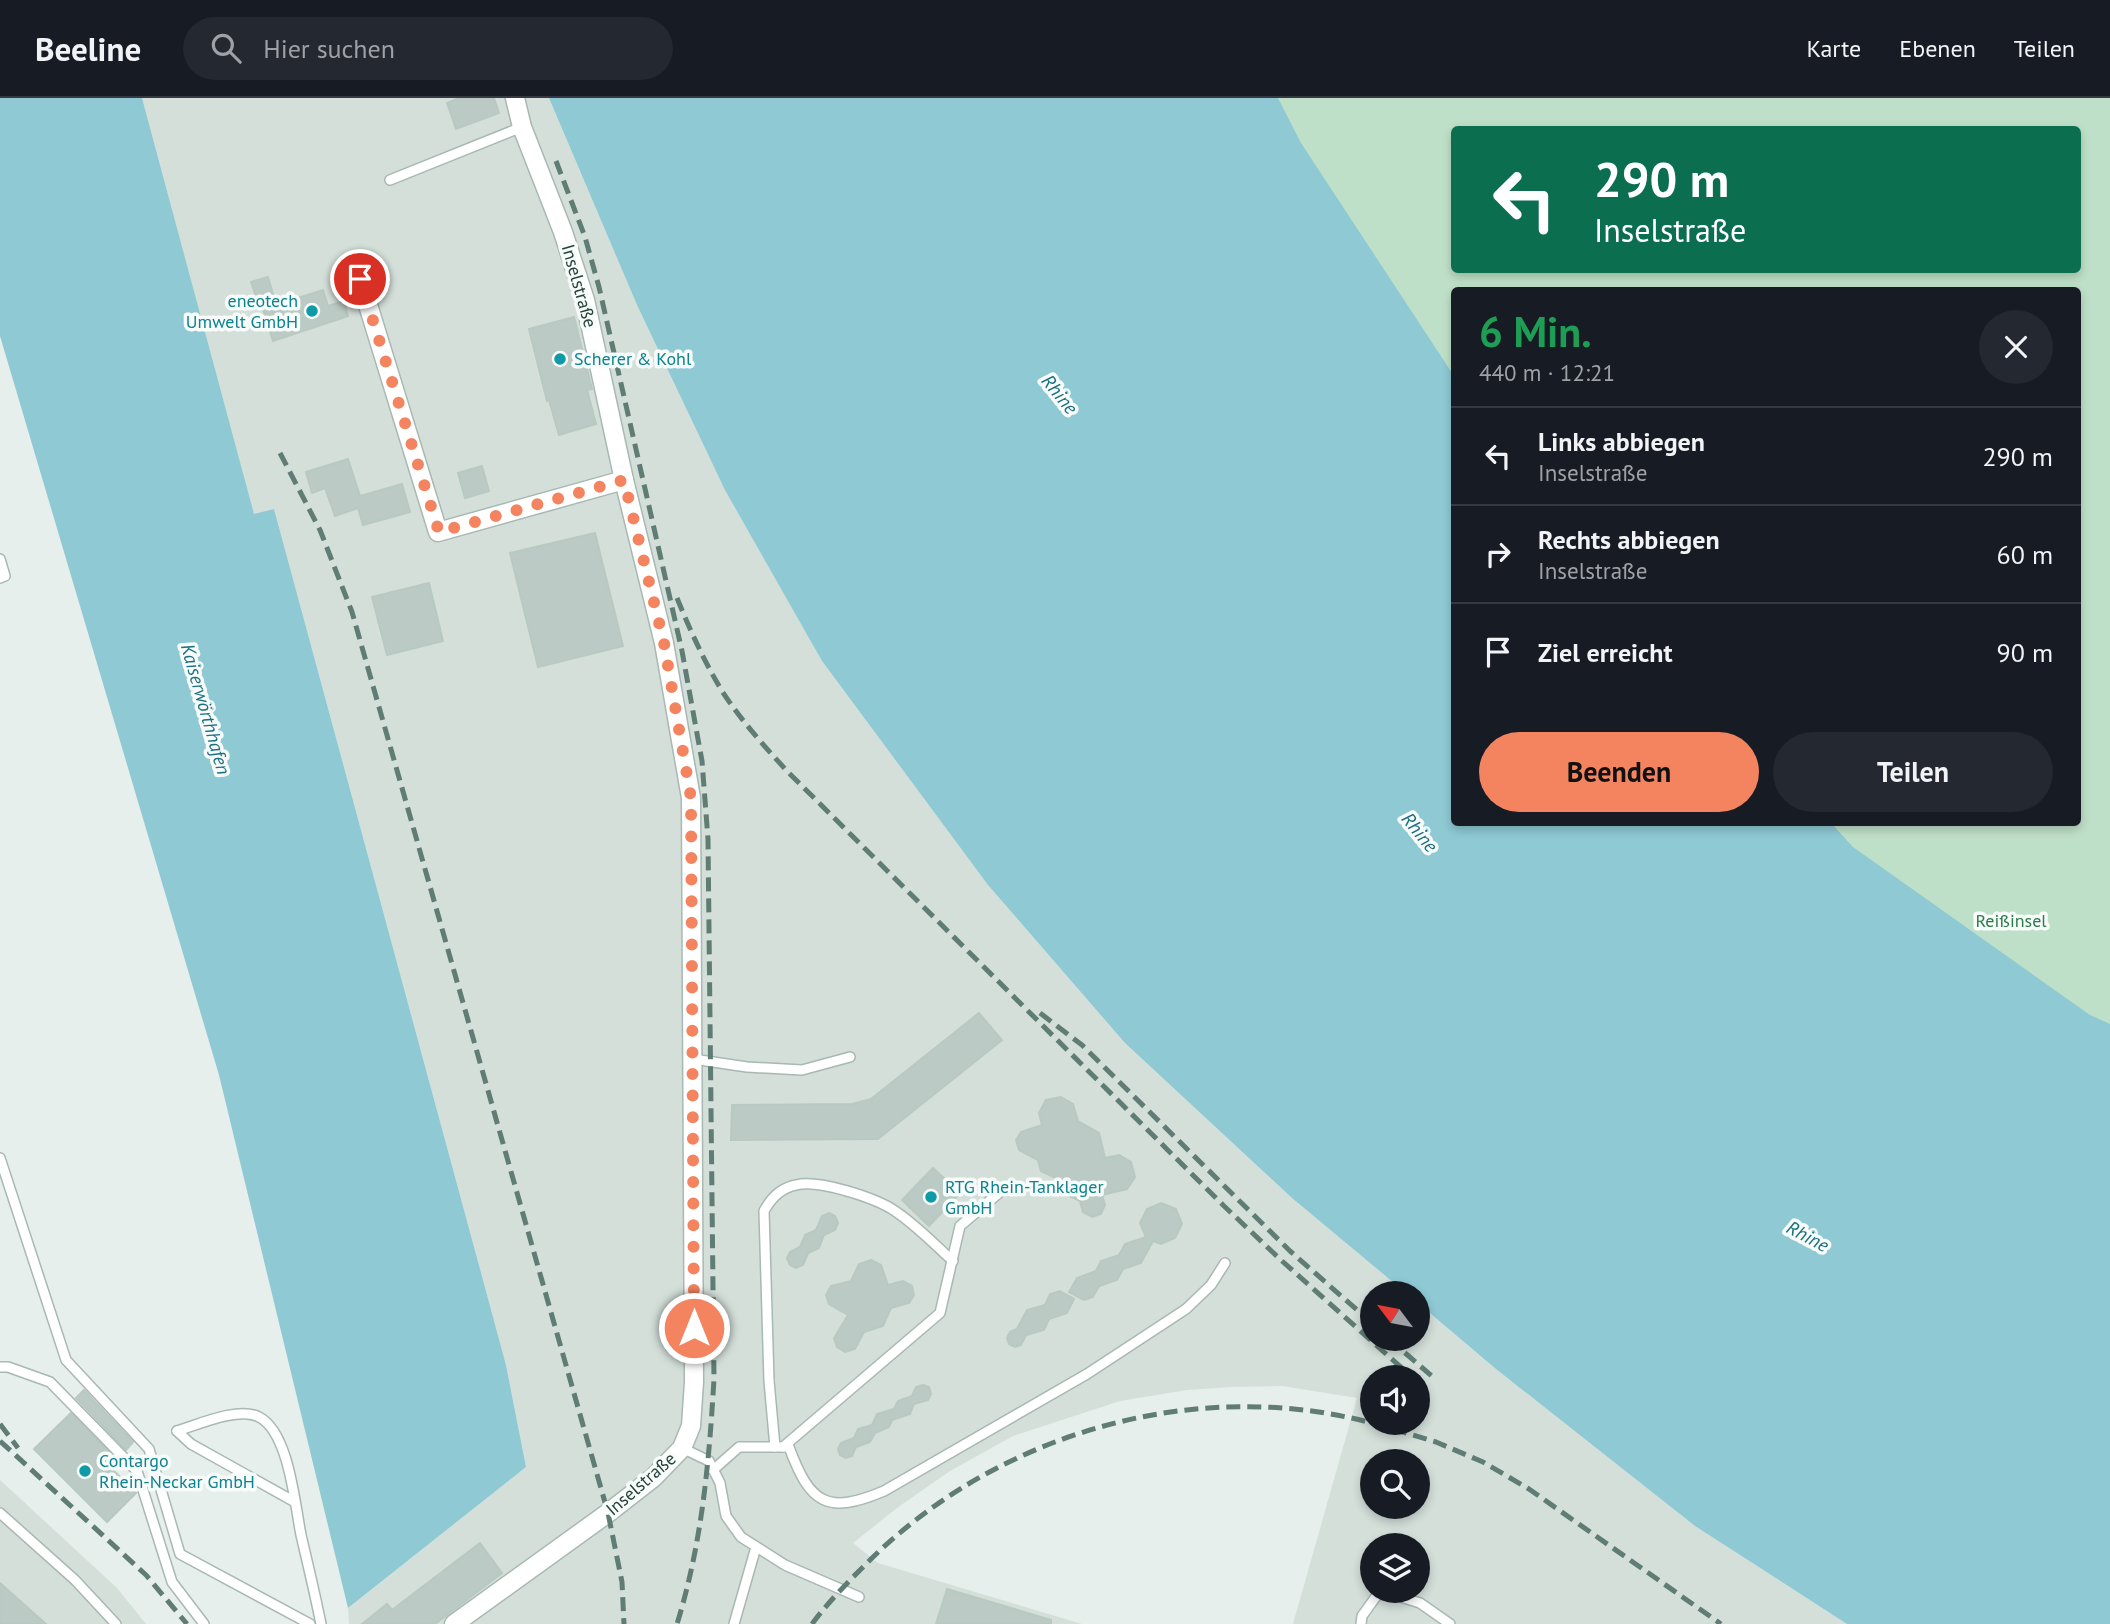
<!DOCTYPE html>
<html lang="de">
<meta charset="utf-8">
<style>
:root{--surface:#171b24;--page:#242831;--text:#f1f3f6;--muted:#9ea1a6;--line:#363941;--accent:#f4845f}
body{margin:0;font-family:"PT Sans",sans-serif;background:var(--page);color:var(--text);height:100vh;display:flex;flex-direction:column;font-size:26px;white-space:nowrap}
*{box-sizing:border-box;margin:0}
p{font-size:23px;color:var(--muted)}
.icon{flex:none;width:38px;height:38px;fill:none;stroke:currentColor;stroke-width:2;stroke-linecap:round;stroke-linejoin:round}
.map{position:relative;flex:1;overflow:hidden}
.details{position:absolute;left:1451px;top:189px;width:630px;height:539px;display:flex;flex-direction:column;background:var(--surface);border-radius:7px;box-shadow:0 4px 10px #0003}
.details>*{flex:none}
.hud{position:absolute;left:1451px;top:28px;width:630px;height:147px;border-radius:7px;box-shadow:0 4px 10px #0003;background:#0b6e4f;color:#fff;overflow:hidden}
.needle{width:46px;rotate:302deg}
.fabs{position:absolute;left:1360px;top:1183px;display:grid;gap:14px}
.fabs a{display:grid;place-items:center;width:70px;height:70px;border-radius:50%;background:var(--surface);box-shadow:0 4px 10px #0003;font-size:35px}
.pin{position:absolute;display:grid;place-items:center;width:60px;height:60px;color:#fff;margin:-30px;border:4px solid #fff;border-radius:50%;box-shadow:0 2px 7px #0007}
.me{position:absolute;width:77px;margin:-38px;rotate:0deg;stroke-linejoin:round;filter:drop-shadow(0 0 5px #0008)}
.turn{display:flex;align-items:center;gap:24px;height:147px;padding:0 28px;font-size:32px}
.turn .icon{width:91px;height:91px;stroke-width:2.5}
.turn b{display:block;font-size:49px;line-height:60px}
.round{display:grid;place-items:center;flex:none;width:74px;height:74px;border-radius:37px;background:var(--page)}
.overview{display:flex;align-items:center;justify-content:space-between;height:119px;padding:0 28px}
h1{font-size:42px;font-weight:700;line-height:52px;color:#1e9e55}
.primary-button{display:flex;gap:14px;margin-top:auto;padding:14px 28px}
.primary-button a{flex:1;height:80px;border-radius:42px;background:var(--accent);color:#111;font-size:28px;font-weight:700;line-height:80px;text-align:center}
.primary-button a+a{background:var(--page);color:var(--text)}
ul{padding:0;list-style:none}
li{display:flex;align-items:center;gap:21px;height:98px;padding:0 28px;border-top:2px solid var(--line)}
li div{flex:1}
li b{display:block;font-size:26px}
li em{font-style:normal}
header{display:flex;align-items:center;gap:42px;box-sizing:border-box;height:98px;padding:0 35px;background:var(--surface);border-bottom:2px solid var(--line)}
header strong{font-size:33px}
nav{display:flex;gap:38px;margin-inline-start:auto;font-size:24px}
.search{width:490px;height:63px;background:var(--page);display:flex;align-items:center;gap:18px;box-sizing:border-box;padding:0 24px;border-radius:38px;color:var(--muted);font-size:26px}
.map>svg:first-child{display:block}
.built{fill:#d4dfda;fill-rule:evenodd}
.green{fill:#bfe0c8;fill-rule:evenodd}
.water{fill:#8ec9d4}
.building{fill:#bbcac4;stroke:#b8c9c2;stroke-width:2}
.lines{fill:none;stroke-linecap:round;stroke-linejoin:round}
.service-casing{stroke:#a8b8b2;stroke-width:12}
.minor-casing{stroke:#a8b8b2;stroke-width:21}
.service{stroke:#fff;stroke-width:9}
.minor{stroke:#fff;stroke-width:18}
.rail{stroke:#5f7d75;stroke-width:5;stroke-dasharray:14 7;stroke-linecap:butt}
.route{stroke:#f4845f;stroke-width:12;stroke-dasharray:0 21.6}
.culture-dot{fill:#0f9aa8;stroke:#f7fbf9;stroke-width:2.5}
.labels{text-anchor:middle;stroke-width:7;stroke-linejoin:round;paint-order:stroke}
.street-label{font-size:18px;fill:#24423a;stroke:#f7fbf9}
.culture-label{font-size:18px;fill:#0d838f;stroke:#f7fbf9;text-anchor:start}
.park-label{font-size:18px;fill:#2d7a4b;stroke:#f7fbf9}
.water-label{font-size:19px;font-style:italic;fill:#1c6f80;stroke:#f7fbf9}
</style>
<header>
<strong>Beeline</strong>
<div class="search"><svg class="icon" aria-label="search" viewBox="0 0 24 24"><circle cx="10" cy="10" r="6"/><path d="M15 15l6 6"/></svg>Hier suchen</div>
<nav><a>Karte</a><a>Ebenen</a><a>Teilen</a></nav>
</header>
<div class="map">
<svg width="2110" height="1526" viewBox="0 0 2110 1526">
<rect width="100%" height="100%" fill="#e6efeb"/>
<!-- built -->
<g class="built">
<path d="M142,0H549L637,207L722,384L822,563L988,787L1125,945L1292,1100L1406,1195H1372V1241H1418V1205L1496,1271L1695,1428L1847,1526H1293L1357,1300L1282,1288L1231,1289L1187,1292L1120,1303L1013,1338L950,1373L897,1410L853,1445L878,1465L1082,1526H349L348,1510L526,1369L506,1267L274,411L254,417ZM1372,1279H1418V1325H1372ZM1372,1363H1418V1409H1372ZM1372,1447H1418V1493H1372Z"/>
<polygon points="0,1382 117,1490 146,1526 0,1526"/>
</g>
<!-- green -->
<path class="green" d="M1180,0H2110V1010L1746,725L2077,724V192H1454V413ZM1454,32H2077V172H1454Z"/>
<!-- water -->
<g class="water">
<polygon points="0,0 142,0 254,416 274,411 506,1267 526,1369 348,1510 219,977 0,238"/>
<polygon points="549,0 1278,0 1301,45 1454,278 1454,724 1831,725 1853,749 2090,917 2110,926 2110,1526 1847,1526 1695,1428 1496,1271 1418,1205 1418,1195 1406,1195 1292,1100 1125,945 988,787 822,563 725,392 637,207"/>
</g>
<!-- building -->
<g class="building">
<polygon points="459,0 494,0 499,15 456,31 447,5"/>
<polygon points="268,179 273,196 257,201 251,184"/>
<polygon points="323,192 328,208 344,203 348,218 273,243 263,211"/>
<polygon points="574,219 592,291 587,292 596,326 559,337 549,302 547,303 529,231"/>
<polygon points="348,361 360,398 402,386 410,414 363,427 358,410 335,418 325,390 312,395 306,374"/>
<polygon points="482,368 489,393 465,400 458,375"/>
<polygon points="595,435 623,548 538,569 510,455"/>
<polygon points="429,485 443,543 387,557 372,499"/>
<polygon points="979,915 1002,942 878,1041 731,1042 732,1007 852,1006 871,1001"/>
<polygon points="1061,999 1073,1006 1078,1023 1099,1035 1105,1060 1119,1057 1131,1064 1135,1079 1127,1091 1102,1097 1105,1107 1101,1116 1092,1119 1083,1114 1080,1103 1062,1094 1058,1081 1041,1073 1038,1062 1019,1052 1016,1042 1021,1034 1042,1027 1039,1015 1046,1002"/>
<polygon points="933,1070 960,1095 929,1128 902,1102"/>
<polygon points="1161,1105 1176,1111 1182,1126 1175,1140 1161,1146 1153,1143 1141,1165 1123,1171 1117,1182 1099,1188 1093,1199 1084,1202 1069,1194 1077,1180 1096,1173 1101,1163 1119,1157 1125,1146 1146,1139 1140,1125 1147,1111"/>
<polygon points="829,1115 835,1118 838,1125 835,1132 824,1137 819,1150 808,1155 803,1167 796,1170 790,1167 787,1160 790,1154 800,1149 805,1137 816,1132 822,1118"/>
<polygon points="871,1162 881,1167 888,1187 903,1183 912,1188 914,1197 909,1205 891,1210 883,1228 864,1234 855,1251 845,1254 837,1249 834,1240 848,1217 829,1206 826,1197 831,1188 851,1183 859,1166"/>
<polygon points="1060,1193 1074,1201 1067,1215 1049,1221 1044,1232 1026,1237 1021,1247 1015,1249 1009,1246 1007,1240 1010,1234 1017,1231 1027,1212 1045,1207 1050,1196"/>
<polygon points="923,1287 929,1289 931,1296 928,1302 914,1306 910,1316 892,1322 889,1329 875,1335 870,1344 856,1349 852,1358 846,1360 840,1357 838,1351 841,1345 854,1340 858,1331 872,1327 877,1316 894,1311 898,1303 912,1298 916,1289"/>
<polygon points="84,1292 133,1344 126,1352 76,1300"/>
<polygon points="71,1315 116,1361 109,1368 136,1395 107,1424 34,1351"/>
<polygon points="480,1445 502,1475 435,1526 362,1526 387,1506 392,1512"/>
<polygon points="0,1485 46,1526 0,1526"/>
<polygon points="947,1491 1051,1522 1051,1526 936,1526"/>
</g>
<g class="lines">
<defs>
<g id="service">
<polyline points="390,82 522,29"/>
<polyline points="0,461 5,478 0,480"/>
<polyline points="693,961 747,969 802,972 850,959"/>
<polyline points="0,1060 66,1262 149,1351 180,1456 310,1526"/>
<polyline points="0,1269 8,1269 50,1284 137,1373 172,1484 204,1526"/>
<path d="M177,1333C197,1327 239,1308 259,1319C289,1334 295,1407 301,1437C308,1467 315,1496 321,1526"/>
<polyline points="177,1333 191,1346 295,1404"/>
<path d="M775,1349L769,1283L764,1113C771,1100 780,1090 796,1087C818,1081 876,1100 895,1113C916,1127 934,1146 953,1163"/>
<polyline points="783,1349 940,1215 960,1128 1006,1089"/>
<polyline points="682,1350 709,1363 720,1385 726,1418 741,1439 785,1467 859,1499"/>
<path d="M713,1372L739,1349H789C810,1406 827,1417 884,1393L1087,1276L1186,1211L1211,1187L1225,1165"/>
<polyline points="0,1415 75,1482 116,1526"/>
<polyline points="1382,1493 1420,1505 1450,1526"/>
<polyline points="734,1526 756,1449"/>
<polyline points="1361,1526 1362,1518 1380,1493"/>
</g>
<g id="minor">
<polyline points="360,181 438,434 624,382"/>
<polyline points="454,1526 608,1415 653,1380 682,1350 691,1328 694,1284 691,700 664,545 624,382 585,202 563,134 522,29 515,0"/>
</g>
</defs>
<!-- service casing -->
<use href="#service" class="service-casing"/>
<!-- minor casing -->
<use href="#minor" class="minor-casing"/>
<!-- service -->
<use href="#service" class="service"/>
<!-- minor -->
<use href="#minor" class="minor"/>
<!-- rail -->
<g class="rail">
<path d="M556,63L585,139L599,189L682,553L702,663L708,741L714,1281C709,1365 702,1445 677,1526"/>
<polyline points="280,355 320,432 352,514 608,1415 622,1484 624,1526"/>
<path d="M677,500C690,532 704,563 722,593C740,621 764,648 787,673L1224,1108L1282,1163L1412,1279"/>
<polyline points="1040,915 1082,947 1290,1153 1372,1225"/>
<polyline points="1389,1241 1434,1280"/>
<polyline points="1373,1325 1436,1344 1483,1364 1529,1391 1721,1526"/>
<polyline points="0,1326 18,1350"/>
<polyline points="0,1343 146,1477 187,1526"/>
<path d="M812,1526C829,1503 849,1483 869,1463C998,1335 1195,1278 1372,1325"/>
</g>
</g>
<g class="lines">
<!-- route -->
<polyline class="route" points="360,181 439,434 624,382 664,545 691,700 694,1230"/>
</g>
<!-- markers -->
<g class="culture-dot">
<circle cx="312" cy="213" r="7"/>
<circle cx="560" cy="261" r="7"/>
<circle cx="931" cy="1099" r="7"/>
<circle cx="85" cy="1373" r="7"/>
</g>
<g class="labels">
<!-- street labels -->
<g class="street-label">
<text transform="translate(579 188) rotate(74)" y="6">Inselstraße</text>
<text transform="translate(641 1386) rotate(-41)" y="6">Inselstraße</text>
</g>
<!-- culture labels -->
<g class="culture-label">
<text x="298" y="209" text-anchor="end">eneotech<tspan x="298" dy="21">Umwelt GmbH</tspan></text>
<text x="574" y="267">Scherer &amp; Kohl</text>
<text x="945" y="1095">RTG Rhein-Tanklager<tspan x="945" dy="21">GmbH</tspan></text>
<text x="99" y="1369">Contargo<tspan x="99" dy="21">Rhein-Neckar GmbH</tspan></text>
</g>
<!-- park labels -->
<g class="park-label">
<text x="2011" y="829">Reißinsel</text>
</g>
<!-- water labels -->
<g class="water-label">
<text transform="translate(1060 296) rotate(51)" y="7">Rhine</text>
<text transform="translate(206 611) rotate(74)" y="7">Kaiserwörthhafen</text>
<text transform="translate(1420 734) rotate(51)" y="7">Rhine</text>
<text transform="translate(1808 1138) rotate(28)" y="7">Rhine</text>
</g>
</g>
</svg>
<div class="fabs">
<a><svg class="needle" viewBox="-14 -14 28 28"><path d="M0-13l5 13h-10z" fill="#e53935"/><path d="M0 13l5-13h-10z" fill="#9ea1a6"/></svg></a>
<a><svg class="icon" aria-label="sound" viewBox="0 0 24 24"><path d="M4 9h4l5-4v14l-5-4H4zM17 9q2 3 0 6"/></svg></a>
<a><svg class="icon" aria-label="search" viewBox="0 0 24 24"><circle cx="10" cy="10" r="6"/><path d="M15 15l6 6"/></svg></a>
<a><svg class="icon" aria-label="layers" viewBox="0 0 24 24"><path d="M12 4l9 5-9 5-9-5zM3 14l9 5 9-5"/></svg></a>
</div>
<div class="pin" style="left:360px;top:181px;background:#d93025"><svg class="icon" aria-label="arrive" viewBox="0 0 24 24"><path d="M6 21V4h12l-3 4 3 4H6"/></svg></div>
<svg class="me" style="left:694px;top:1230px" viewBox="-20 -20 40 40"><circle r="17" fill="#f4845f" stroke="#fff" stroke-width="3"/><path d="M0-11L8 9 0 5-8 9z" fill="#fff"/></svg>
<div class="hud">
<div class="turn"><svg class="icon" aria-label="left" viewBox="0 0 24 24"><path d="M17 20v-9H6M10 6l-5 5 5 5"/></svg><div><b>290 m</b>Inselstraße</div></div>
</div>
<section class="details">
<div class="overview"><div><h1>6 Min.</h1><p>440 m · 12:21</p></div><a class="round"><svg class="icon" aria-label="close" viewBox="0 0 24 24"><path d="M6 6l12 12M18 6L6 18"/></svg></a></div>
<ul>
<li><svg class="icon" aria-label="left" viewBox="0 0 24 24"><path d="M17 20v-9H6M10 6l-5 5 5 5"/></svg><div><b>Links abbiegen</b><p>Inselstraße</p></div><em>290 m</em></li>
<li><svg class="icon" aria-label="right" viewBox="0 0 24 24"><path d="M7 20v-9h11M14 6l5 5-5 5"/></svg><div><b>Rechts abbiegen</b><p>Inselstraße</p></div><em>60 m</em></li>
<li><svg class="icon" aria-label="arrive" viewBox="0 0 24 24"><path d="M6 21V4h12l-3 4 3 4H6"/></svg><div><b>Ziel erreicht</b></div><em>90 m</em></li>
</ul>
<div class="primary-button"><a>Beenden</a><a>Teilen</a></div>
</section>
</div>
